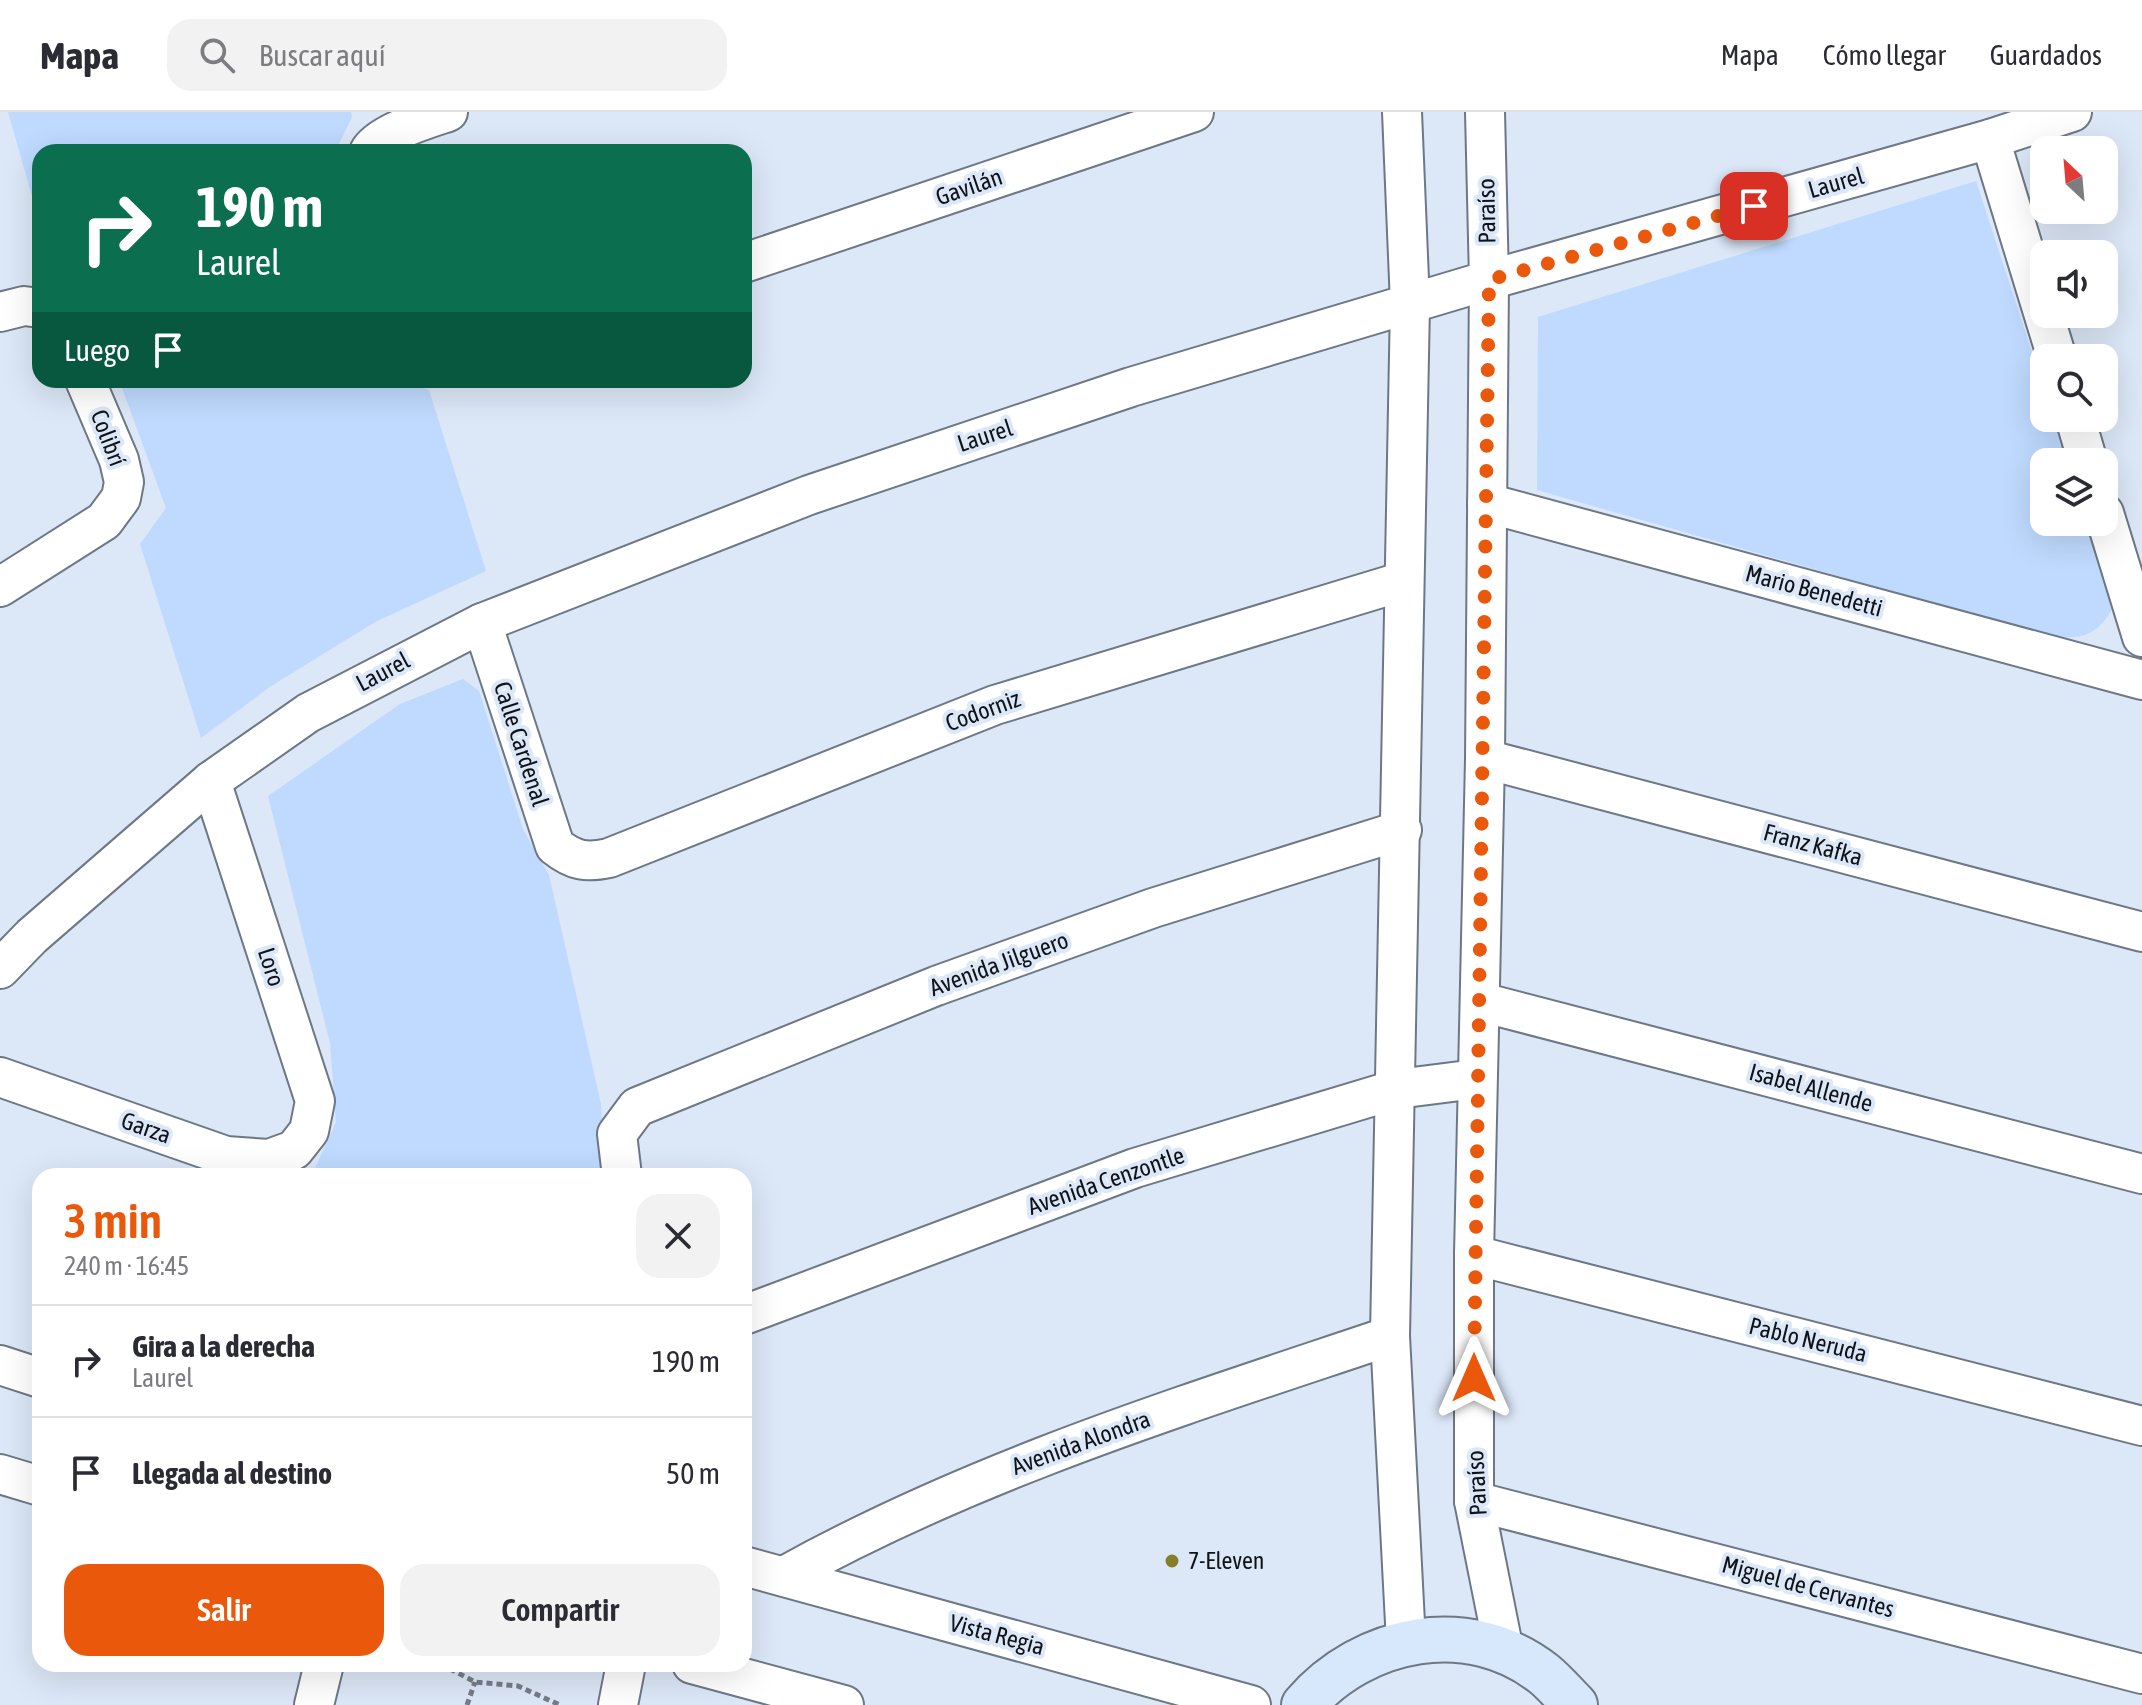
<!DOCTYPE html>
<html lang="es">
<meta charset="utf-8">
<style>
:root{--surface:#fff;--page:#f2f2f3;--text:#2b2b33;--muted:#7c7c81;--line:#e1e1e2;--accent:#ea580c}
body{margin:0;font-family:"Asap Condensed",sans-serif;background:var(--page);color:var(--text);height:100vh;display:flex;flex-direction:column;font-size:30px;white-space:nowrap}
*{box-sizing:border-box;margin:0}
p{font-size:26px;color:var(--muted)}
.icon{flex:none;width:44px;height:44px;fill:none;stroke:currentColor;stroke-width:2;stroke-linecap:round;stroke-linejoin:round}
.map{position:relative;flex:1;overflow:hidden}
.details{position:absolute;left:32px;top:1056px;width:720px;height:504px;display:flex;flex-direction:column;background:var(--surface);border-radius:24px;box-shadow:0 8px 32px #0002}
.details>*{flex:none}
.banner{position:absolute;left:32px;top:32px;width:720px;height:244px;border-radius:24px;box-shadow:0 8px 32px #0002;background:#0b6e4f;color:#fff;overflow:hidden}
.needle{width:52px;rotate:334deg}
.buttons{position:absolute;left:2030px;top:24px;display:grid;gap:16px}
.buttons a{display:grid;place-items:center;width:88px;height:88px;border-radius:16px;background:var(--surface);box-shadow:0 8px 32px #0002;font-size:40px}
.pin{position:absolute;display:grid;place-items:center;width:68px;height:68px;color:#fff;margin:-34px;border-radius:16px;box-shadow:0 4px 12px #0006}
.me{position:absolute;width:88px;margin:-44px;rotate:0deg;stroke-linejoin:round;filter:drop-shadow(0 0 6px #0008)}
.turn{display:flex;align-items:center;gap:28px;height:168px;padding:0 32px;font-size:36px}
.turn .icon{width:104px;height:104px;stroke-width:2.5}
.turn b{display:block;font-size:56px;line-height:68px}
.then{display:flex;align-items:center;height:76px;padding:0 32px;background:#0003;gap:16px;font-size:30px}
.round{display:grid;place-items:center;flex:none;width:84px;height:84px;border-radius:24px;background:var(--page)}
.summary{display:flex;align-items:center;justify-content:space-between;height:136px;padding:0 32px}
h1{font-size:48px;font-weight:600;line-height:60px;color:var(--accent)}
.cta{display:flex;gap:16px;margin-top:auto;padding:16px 32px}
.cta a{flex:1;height:92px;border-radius:24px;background:var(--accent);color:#fff;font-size:32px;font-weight:600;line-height:92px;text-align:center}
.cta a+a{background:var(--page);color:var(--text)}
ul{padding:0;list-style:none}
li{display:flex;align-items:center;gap:24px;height:112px;padding:0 32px;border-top:2px solid var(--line)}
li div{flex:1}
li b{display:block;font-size:30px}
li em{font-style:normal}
header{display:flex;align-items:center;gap:48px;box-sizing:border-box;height:112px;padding:0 40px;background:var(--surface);border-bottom:2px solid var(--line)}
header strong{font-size:38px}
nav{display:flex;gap:44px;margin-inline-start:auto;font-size:28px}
.search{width:560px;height:72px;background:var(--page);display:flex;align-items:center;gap:20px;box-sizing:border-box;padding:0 28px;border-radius:24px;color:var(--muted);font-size:30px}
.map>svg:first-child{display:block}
.green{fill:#bfdafe}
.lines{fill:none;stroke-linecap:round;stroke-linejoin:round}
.street-casing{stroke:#6e7885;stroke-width:42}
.secondary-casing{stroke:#6e7885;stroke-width:48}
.path{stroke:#757c87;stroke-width:5;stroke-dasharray:6 4;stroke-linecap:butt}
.street{stroke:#fff;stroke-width:38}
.secondary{stroke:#d7e7fc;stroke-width:44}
.route{stroke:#ea580c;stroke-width:14;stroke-dasharray:0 25.2}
.poi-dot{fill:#867f27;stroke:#dce7f7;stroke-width:3}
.labels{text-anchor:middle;stroke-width:8;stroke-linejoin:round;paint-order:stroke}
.street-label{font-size:24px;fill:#0f1318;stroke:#dce7f7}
.poi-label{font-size:24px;fill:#0f1318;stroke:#dce7f7;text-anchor:start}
</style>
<header>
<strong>Mapa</strong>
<div class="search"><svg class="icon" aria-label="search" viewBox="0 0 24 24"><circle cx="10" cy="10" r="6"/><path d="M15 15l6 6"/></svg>Buscar aquí</div>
<nav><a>Mapa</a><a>Cómo llegar</a><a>Guardados</a></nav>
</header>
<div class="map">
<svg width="2142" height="1593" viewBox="0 0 2142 1593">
<rect width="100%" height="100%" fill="#dce7f7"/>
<!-- green -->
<g class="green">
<polygon points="8,0 351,0 352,5 335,40 40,40 40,112"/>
<path d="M1976,69L2044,277V306H2054L2068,350H2044V410H2088L2112,497C2090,538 2058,525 2020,516L1537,378L1538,205Z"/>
<polygon points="119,268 405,268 429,278 486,459 377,509 271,574 201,626 140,432 166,396"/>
<polygon points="463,567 479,579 523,717 549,763 601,992 604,1064 316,1064 315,1056 336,1010 330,931 268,684 400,592"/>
</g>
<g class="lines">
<defs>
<g id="street">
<polyline points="1402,0 1410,192 1390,1224 1406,1530"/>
<polyline points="1485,0 1489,168 1485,647 1474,1143 1474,1389 1504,1539"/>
<polyline points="1990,27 2057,246"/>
<path d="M369,40C379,21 427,7 448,0"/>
<polyline points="744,151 1194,0"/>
<polyline points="0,200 24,194 40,196"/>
<polyline points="2075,306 2088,350"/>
<polyline points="1487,391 2142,568"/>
<polyline points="2104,401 2142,525"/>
<polyline points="0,475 104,409 121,386 124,370 119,348 85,268"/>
<path d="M482,511L555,734C574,749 586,751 609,746L995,593L1404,469"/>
<polyline points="1485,647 2142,820"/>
<polyline points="0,857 32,824 211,669 308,601 482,511 809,383 1131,275 1489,168 1990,27 2072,0"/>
<polyline points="1481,890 2142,1062"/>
<polyline points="0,965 226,1044 269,1047 294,1038 309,1019 315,989 211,669"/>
<polyline points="622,1064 617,1022 637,995 936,874 1153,796 1402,718"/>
<polyline points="1474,1143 2142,1314"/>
<polyline points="744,1203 1135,1056 1397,977 1476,967"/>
<polyline points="0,1253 40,1266"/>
<polyline points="0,1362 40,1374"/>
<polyline points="1474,1389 2142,1562"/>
<polyline points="744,1454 1251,1593"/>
<path d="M784,1464C977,1357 1182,1294 1390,1224"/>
<polyline points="692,1552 844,1593"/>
<polyline points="314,1593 324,1552"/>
<polyline points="618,1593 626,1552"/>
</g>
<path id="secondary" d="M1304,1593C1363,1524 1469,1503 1544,1562C1555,1571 1565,1583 1575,1593"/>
</defs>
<!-- street casing -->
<use href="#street" class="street-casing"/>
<!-- secondary casing -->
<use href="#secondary" class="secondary-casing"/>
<!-- path -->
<g class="path">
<polyline points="441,1552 475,1570 518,1574 560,1593"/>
<polyline points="467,1593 475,1570"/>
</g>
<!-- street -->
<use href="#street" class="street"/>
<!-- secondary -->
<use href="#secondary" class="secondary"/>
</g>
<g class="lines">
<!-- route -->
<polyline class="route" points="1474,1266 1489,168 1754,94"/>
</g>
<!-- markers -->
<circle class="poi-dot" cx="1172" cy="1449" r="8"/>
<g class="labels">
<!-- street labels -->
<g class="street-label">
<text transform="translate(1836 71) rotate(-16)" y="8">Laurel</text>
<text transform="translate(969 75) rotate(-19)" y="8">Gavilán</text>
<text transform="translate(1487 99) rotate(-91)" y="8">Paraíso</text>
<text transform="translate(985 324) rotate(-18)" y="8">Laurel</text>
<text transform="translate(108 326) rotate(69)" y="8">Colibrí</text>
<text transform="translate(1814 479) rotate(15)" y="8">Mario Benedetti</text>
<text transform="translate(383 560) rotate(-28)" y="8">Laurel</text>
<text transform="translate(983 599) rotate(-20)" y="8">Codorniz</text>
<text transform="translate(521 632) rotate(72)" y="8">Calle Cardenal</text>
<text transform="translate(1813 733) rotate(15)" y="8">Franz Kafka</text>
<text transform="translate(999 852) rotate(-20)" y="8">Avenida Jilguero</text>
<text transform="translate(271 855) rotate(72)" y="8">Loro</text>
<text transform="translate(1811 976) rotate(15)" y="8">Isabel Allende</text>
<text transform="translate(146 1016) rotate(19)" y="8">Garza</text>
<text transform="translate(1106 1069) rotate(-19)" y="8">Avenida Cenzontle</text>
<text transform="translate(1808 1228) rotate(14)" y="8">Pablo Neruda</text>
<text transform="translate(1081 1331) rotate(-20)" y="8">Avenida Alondra</text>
<text transform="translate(1477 1371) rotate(-93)" y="8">Paraíso</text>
<text transform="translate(1808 1475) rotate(15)" y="8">Miguel de Cervantes</text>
<text transform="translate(997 1523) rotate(15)" y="8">Vista Regia</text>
</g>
<!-- poi labels -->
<g class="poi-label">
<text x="1188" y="1457">7-Eleven</text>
</g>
</g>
</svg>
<div class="buttons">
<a><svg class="needle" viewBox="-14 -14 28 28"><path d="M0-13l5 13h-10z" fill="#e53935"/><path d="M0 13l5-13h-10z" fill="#7c7c81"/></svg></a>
<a><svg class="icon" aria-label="sound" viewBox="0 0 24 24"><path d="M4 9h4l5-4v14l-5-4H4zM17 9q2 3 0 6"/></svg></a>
<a><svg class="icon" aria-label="search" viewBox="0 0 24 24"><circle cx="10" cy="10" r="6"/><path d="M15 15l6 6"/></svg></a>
<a><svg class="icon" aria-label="layers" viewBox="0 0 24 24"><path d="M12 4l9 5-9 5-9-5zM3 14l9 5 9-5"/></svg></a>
</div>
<div class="pin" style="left:1754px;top:94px;background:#d93025"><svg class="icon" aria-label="arrive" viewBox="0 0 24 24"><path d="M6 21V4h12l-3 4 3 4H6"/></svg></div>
<svg class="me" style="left:1474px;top:1266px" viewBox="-20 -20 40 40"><path d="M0-17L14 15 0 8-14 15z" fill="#ea580c" stroke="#fff" stroke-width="4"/></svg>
<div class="banner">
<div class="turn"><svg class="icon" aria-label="right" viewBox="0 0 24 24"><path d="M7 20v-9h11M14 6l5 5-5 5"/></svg><div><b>190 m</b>Laurel</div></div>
<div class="then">Luego<svg class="icon" aria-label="arrive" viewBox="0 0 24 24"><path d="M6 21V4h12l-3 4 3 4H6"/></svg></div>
</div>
<section class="details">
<div class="summary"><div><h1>3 min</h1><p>240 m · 16:45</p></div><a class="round"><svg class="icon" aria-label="close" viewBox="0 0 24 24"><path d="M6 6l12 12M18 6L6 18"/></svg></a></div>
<ul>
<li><svg class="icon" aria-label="right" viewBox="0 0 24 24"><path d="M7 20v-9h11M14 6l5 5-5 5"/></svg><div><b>Gira a la derecha</b><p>Laurel</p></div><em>190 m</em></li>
<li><svg class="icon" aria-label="arrive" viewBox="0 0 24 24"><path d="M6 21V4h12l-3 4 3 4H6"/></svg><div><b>Llegada al destino</b></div><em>50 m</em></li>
</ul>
<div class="cta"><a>Salir</a><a>Compartir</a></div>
</section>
</div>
